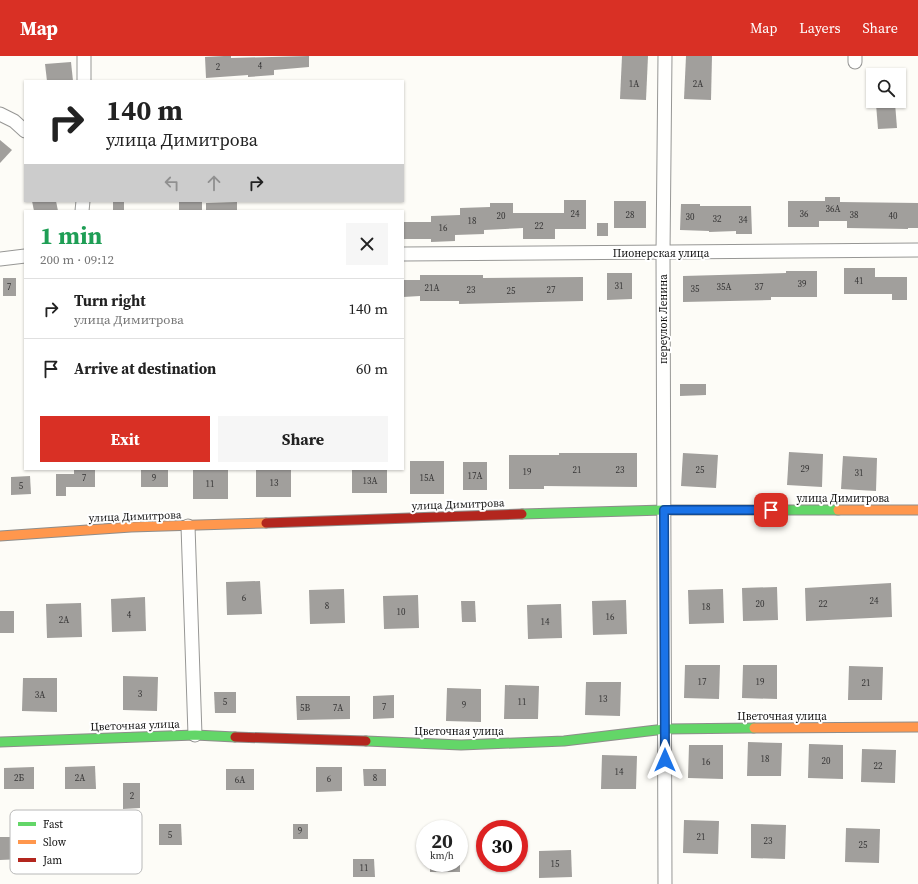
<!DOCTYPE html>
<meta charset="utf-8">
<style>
:root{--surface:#fff;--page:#f6f6f6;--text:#222;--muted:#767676;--line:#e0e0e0;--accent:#d93025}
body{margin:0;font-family:"Source Serif 4",serif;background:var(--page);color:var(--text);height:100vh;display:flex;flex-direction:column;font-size:15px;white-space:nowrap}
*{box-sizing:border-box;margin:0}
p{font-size:13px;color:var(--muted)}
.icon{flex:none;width:22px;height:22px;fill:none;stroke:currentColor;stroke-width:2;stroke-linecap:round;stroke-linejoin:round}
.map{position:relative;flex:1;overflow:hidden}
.details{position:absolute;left:24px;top:154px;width:380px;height:260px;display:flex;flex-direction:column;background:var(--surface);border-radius:0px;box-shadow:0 1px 3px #0004}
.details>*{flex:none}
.top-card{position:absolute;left:24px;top:24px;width:380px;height:122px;border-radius:0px;box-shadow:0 1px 3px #0004;background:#fff;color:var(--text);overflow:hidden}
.buttons{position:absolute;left:866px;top:12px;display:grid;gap:8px}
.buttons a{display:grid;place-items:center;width:40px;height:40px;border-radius:0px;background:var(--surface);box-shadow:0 1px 3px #0004;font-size:20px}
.speed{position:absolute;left:416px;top:764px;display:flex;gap:8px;font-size:20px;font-weight:700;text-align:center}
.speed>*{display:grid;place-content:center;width:52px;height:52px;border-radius:50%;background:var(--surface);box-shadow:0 1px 3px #0004;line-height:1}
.speed small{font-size:10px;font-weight:400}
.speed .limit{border:6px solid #d22;background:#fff;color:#111}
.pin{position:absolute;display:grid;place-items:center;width:34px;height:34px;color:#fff;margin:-17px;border-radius:8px;box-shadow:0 2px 6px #0006}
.me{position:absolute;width:44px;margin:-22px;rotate:0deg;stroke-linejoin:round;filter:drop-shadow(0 0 3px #0008)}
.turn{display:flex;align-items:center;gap:14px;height:84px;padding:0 16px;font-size:18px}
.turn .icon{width:52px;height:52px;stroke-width:2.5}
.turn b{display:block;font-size:28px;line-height:34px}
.lanes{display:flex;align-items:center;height:38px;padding:0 16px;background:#0003;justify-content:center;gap:20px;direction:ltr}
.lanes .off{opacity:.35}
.round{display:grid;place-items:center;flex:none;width:42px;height:42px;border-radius:0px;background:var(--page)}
.headline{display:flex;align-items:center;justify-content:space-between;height:68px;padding:0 16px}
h1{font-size:24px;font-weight:700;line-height:30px;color:#1e9e55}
.cta{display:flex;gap:8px;margin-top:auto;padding:8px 16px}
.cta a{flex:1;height:46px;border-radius:0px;background:var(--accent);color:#fff;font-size:16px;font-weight:700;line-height:46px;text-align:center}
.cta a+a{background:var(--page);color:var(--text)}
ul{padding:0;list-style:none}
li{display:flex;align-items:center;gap:12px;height:60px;padding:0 16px;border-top:1px solid var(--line)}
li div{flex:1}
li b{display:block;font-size:15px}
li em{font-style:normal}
header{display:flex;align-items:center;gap:24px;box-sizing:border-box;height:56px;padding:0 20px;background:var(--accent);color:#fff}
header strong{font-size:19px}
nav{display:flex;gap:22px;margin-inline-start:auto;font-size:14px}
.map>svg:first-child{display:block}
.building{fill:#a19f9c}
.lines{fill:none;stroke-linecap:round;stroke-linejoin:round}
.street-casing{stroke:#979795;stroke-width:15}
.fast-casing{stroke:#8e8d8b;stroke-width:11}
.slow-casing{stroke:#8e8d8b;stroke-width:11}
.jam-casing{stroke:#8e8d8b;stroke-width:11}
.street{stroke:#fffffe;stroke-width:13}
.fast{stroke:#63d668;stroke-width:9}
.slow{stroke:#ff974d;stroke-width:9}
.jam{stroke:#b3261e;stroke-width:9}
.route-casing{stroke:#114b97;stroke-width:10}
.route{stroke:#1a73e8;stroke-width:7}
.labels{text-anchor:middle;stroke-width:4;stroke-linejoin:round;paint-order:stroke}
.number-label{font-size:9px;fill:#353434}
.street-label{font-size:11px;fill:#111;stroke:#fff}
.key{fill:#fff;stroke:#b8b8b8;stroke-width:1}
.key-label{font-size:11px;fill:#111}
</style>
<header>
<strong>Map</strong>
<nav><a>Map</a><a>Layers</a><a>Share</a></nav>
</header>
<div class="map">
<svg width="918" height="828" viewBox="0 0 918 828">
<rect width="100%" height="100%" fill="#fdfcf7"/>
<!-- building -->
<g class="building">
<polygon points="224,0 231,0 231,2 309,0 309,11 274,14 274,19 248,21 248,19 206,22 205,1"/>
<polygon points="622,0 648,0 646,44 620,43"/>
<polygon points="686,0 712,0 711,44 684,43"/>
<polygon points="71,6 73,25 47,25 45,8"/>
<polygon points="895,47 897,72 878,73 876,48"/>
<polygon points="0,84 12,94 0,107"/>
<polygon points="825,141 840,141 840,146 918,147 918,172 908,172 908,173 847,172 847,165 819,165 819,171 788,171 788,145 825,145"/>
<polygon points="564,144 586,144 586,173 555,173 555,183 523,183 523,172 484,174 484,178 455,179 455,185 431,186 431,183 403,183 403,166 431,166 431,160 460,159 460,152 490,151 490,147 513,147 513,157 564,157"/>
<polygon points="32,145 56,145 58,155 34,155"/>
<rect x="113" y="145" width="11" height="9"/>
<rect x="179" y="145" width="23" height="10"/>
<rect x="614" y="145" width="32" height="27"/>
<polygon points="237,146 237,155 206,155 206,147"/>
<polygon points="681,148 700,148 700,150 751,150 752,178 736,178 736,175 709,176 709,175 680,174"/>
<rect x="597" y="167" width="11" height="13"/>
<polygon points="844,212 875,212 875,221 907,221 907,244 892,244 892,238 844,238"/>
<polygon points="786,215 817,215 817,241 771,241 771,244 683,246 683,220 786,217"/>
<polygon points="607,217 632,217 632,243 607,244"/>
<polygon points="420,219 483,219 483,222 583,221 583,245 459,248 459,245 420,245 420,240 403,241 403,224 420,224"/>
<rect x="3" y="222" width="13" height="18"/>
<polygon points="680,328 706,328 706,339 680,340"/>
<polygon points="789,396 823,398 822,431 787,429"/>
<polygon points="559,397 637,397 637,431 544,430 544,433 509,433 509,399 559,399"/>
<polygon points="683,397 718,399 716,432 681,430"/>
<polygon points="843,400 877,402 876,435 841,433"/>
<rect x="410" y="405" width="34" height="33"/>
<rect x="463" y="406" width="24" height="28"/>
<polygon points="74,413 95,413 95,431 66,431 66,440 56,440 56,418 74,418"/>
<rect x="141" y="413" width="27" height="18"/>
<rect x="193" y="413" width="35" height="30"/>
<rect x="256" y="413" width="35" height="28"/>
<rect x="352" y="413" width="35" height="24"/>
<polygon points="30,420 31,438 11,439 11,421"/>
<polygon points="260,525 262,558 227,559 226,526"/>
<polygon points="891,527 892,561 806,565 805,532"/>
<polygon points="777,531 778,564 743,565 742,532"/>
<polygon points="344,533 345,567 310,568 309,534"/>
<polygon points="723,533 724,567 689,568 688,534"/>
<polygon points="418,539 419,572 384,573 383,540"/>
<polygon points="145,541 146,575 112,576 111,543"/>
<polygon points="626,544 627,578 593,579 592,545"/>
<polygon points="461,545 475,545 476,566 462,566"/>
<polygon points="81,547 82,581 47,582 46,548"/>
<polygon points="561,548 562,582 528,583 527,549"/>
<rect x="0" y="555" width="14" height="22"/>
<polygon points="685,609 720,609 719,643 684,642"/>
<polygon points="743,609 777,609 777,643 742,642"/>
<polygon points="849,610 883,611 882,644 848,644"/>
<polygon points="123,620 158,621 157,655 123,654"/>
<polygon points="23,622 57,622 57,656 22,655"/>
<polygon points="586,626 621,626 620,660 585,659"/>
<polygon points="505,629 539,630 538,663 504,663"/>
<polygon points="447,632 481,633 481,666 446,665"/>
<polygon points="214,636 236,636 236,657 215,657"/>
<polygon points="394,639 394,662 373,663 373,640"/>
<polygon points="296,640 350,640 350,663 297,664"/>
<polygon points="748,686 782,687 781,720 747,720"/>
<polygon points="809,688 843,689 843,723 808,722"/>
<polygon points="689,689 723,689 723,723 688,722"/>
<polygon points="862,693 896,694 895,727 861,726"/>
<polygon points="602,699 637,700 636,733 601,733"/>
<polygon points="95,710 96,733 65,733 65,711"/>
<polygon points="34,711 34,733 4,733 4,712"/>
<polygon points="316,711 342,711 342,735 316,736"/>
<rect x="226" y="713" width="28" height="21"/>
<polygon points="363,713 386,713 386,730 364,730"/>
<polygon points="123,727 140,727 140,752 123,753"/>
<polygon points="684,764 719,765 718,798 683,797"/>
<polygon points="159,768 181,768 182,789 159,789"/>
<rect x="293" y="768" width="15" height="15"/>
<polygon points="751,768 786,769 785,803 751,802"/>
<polygon points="846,772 880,773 879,807 845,806"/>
<polygon points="0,781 23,781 23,803 0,804"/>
<polygon points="571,794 572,821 539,822 539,795"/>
<polygon points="353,803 374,803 375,821 353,821"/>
<rect x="430" y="807" width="30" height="9"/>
</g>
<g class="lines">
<defs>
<g id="street">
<polyline points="84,0 84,25"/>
<polyline points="855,0 855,6"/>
<polyline points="0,58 14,65 25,75"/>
<polyline points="82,155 83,145"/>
<polyline points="403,198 918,194"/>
<polyline points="0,203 25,200"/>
<polyline points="188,470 195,679"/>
<polyline points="665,828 663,197 665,0"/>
</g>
<g id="fast">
<polyline points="522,458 664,454 838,454"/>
<polyline points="366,685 461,689 564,685 665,673 754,672"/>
<polyline points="0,686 195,679 235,681"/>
</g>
<g id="slow">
<polyline points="838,454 918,454"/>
<polyline points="0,480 131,471 266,467"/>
<polyline points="754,672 918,671"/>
</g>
<g id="jam">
<polyline points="266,467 522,458"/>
<polyline points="235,681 366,685"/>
</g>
</defs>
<!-- street casing -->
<use href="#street" class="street-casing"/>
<!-- fast casing -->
<use href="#fast" class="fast-casing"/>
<!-- slow casing -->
<use href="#slow" class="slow-casing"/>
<!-- jam casing -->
<use href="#jam" class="jam-casing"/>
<!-- street -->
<use href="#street" class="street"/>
<!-- fast -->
<use href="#fast" class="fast"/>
<!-- slow -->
<use href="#slow" class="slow"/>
<!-- jam -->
<use href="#jam" class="jam"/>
</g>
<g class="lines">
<defs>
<polyline id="route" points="665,704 664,454 771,454"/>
</defs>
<!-- route casing -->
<use href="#route" class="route-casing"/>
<!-- route -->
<use href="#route" class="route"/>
</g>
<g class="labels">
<!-- number labels -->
<g class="number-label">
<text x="260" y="13">4</text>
<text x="218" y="14">2</text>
<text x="634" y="31">1А</text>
<text x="698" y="31">2А</text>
<text x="833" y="156">36А</text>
<text x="575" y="161">24</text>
<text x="804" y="161">36</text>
<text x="630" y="162">28</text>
<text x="854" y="162">38</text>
<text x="501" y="163">20</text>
<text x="893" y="163">40</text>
<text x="690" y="164">30</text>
<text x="717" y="166">32</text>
<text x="743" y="167">34</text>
<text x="472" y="168">18</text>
<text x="539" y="173">22</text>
<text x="443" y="175">16</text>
<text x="859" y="228">41</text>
<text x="802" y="231">39</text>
<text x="619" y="233">31</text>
<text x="9" y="234">7</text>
<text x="724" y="234">35А</text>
<text x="759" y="234">37</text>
<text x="432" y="235">21А</text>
<text x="695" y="236">35</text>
<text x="471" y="237">23</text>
<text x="551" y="237">27</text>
<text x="511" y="238">25</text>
<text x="805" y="416">29</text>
<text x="577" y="417">21</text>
<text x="620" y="417">23</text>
<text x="700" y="417">25</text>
<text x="527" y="419">19</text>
<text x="859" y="420">31</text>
<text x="475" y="423">17А</text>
<text x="84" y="425">7</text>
<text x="154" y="425">9</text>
<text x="427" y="425">15А</text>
<text x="370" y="428">13А</text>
<text x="274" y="430">13</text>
<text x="210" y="431">11</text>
<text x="21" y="433">5</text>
<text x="244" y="545">6</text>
<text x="874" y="548">24</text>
<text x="760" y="551">20</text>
<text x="823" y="551">22</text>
<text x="327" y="553">8</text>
<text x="706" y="554">18</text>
<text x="401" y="559">10</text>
<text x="129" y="562">4</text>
<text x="610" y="564">16</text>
<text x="64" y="567">2А</text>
<text x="545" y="569">14</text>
<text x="702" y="629">17</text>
<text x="760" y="629">19</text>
<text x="866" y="630">21</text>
<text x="140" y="641">3</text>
<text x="40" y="642">3А</text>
<text x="603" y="646">13</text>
<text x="225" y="649">5</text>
<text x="522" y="649">11</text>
<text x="464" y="652">9</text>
<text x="384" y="654">7</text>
<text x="305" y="655">5В</text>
<text x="338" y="655">7А</text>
<text x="765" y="706">18</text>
<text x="826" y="708">20</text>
<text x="706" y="709">16</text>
<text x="878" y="713">22</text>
<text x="619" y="719">14</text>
<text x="19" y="725">2Б</text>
<text x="80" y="725">2А</text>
<text x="375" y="725">8</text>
<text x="329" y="726">6</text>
<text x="240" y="727">6А</text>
<text x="132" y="743">2</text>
<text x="300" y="778">9</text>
<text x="170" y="782">5</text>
<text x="701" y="784">21</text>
<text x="768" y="788">23</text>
<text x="863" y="792">25</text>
<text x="555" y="811">15</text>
<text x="364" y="815">11</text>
</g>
<!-- street labels -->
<g class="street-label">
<text x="661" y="201">Пионерская улица</text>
<text transform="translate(663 263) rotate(-90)" y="4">переулок Ленина</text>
<text x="843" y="446">улица Димитрова</text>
<text transform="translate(458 448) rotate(-2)" y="4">улица Димитрова</text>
<text transform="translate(135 460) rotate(-2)" y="4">улица Димитрова</text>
<text x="782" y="664">Цветочная улица</text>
<text transform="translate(135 669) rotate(-2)" y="4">Цветочная улица</text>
<text x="459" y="679">Цветочная улица</text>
</g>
</g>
<!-- legend -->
<rect x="10" y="754" width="132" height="64" rx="6" class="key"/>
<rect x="18" y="766" width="18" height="4" fill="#63d668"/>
<rect x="18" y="784" width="18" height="4" fill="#ff974d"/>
<rect x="18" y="802" width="18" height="4" fill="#b3261e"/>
<g class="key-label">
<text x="43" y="772">Fast</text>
<text x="43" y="790">Slow</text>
<text x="43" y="808">Jam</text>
</g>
</svg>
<div class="buttons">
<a><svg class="icon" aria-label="search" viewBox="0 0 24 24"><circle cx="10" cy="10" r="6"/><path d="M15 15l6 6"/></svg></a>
</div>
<div class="speed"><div>20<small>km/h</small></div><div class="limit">30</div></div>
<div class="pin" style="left:771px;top:454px;background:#d93025"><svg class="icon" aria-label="arrive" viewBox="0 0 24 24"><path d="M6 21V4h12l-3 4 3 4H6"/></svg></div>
<svg class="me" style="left:665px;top:704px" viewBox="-20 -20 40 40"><path d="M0-17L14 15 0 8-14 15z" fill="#1a73e8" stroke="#fff" stroke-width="4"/></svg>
<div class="top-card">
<div class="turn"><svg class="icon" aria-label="right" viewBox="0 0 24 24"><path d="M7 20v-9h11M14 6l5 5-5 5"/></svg><div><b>140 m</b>улица Димитрова</div></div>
<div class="lanes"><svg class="icon off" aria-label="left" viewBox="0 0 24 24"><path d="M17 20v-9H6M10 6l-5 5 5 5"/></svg><svg class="icon off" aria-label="ahead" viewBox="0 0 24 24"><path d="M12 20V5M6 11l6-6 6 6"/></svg><svg class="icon" aria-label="right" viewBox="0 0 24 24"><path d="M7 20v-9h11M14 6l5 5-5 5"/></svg></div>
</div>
<section class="details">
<div class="headline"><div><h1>1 min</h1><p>200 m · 09:12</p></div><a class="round"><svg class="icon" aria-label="close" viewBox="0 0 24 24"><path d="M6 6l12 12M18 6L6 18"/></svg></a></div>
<ul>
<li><svg class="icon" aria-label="right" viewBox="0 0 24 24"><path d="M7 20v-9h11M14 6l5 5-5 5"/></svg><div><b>Turn right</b><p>улица Димитрова</p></div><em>140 m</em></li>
<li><svg class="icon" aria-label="arrive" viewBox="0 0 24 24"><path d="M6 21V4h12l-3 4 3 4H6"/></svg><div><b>Arrive at destination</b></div><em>60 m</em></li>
</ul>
<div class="cta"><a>Exit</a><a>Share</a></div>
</section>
</div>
